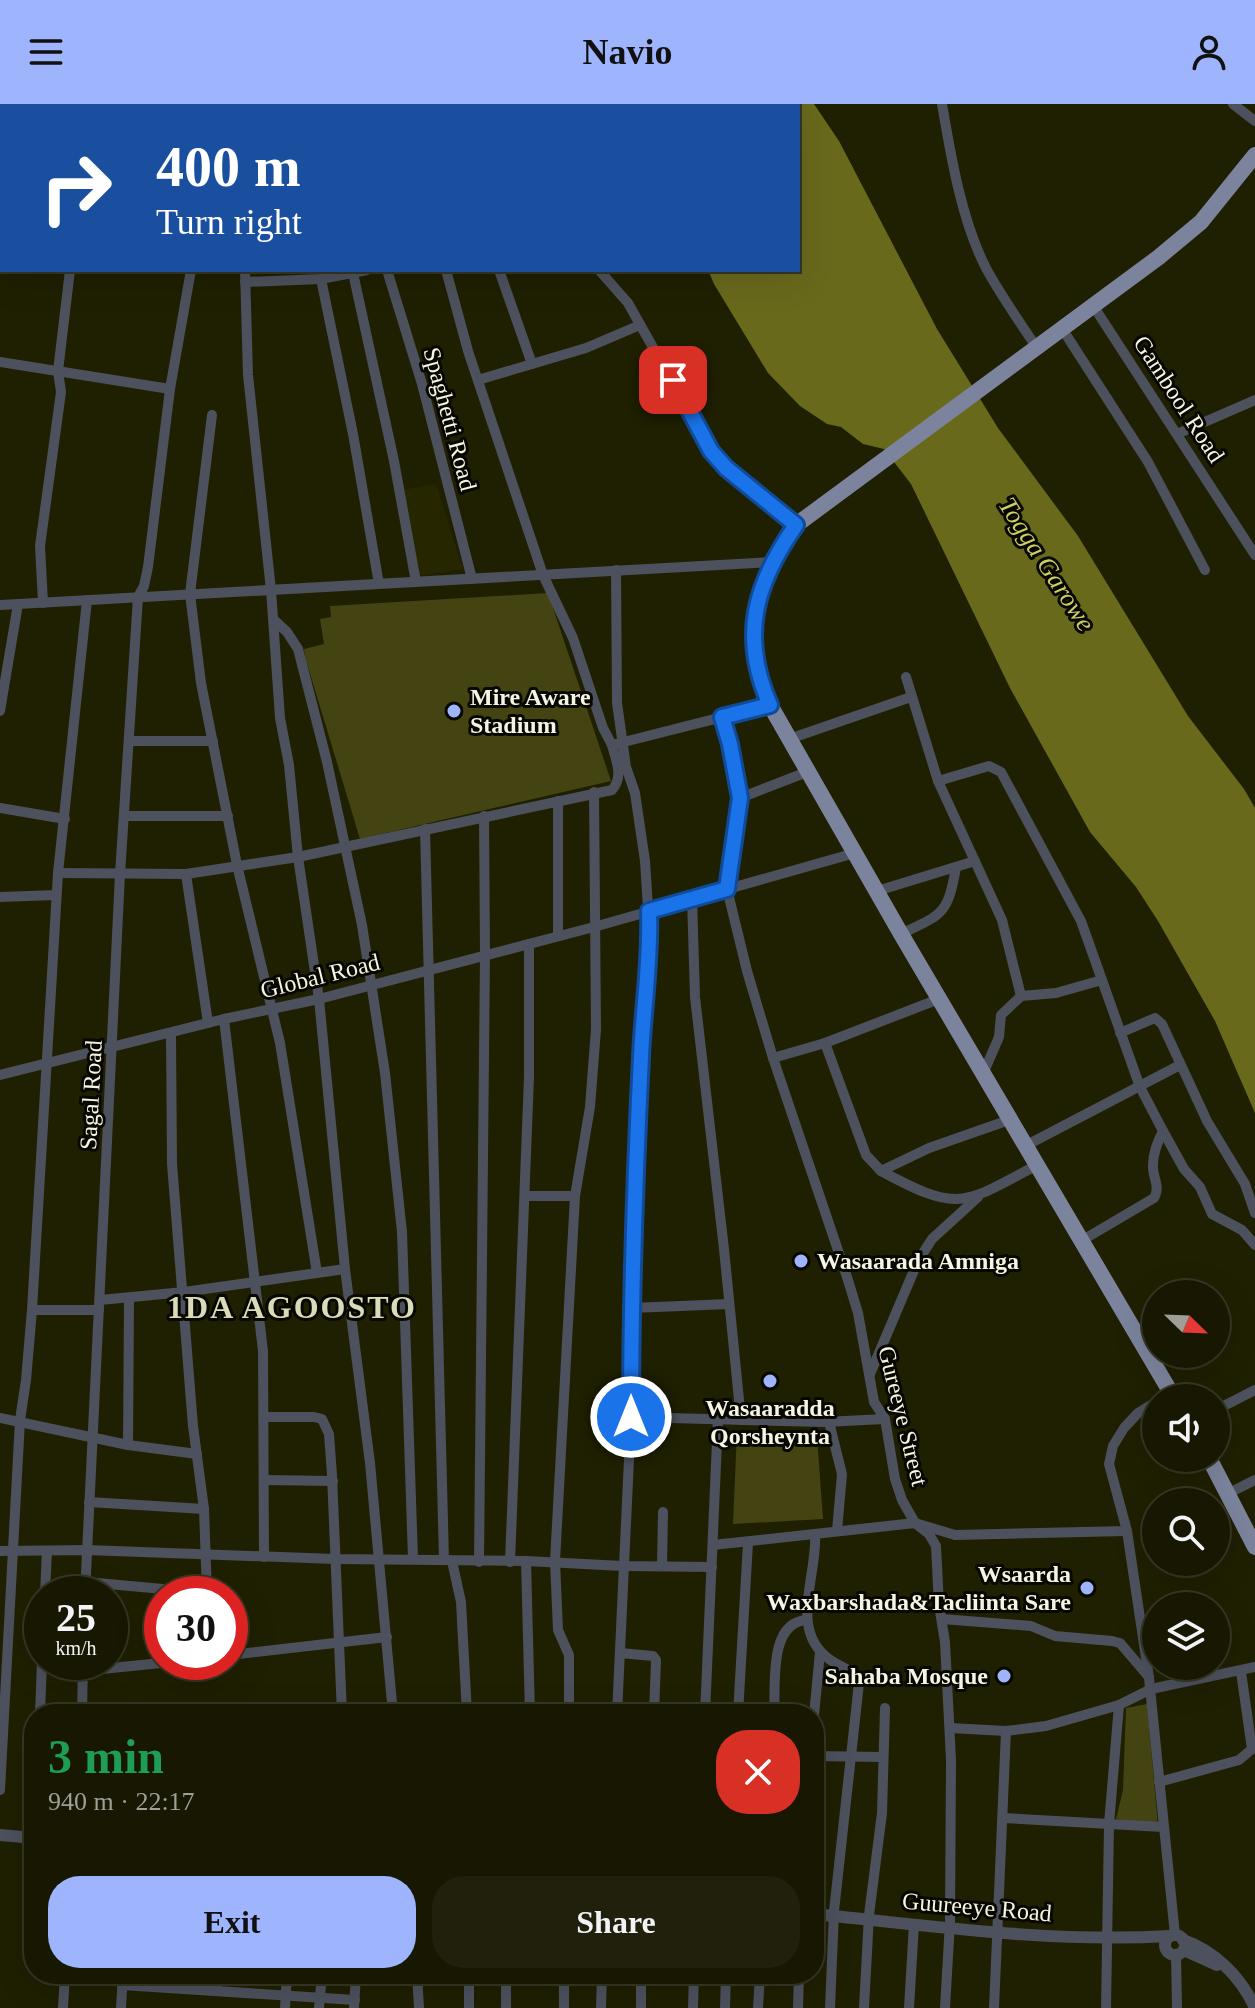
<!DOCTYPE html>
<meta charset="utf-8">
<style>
:root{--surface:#171702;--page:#20200c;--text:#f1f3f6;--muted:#9e9f99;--line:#363624;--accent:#9eb4fd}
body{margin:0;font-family:"Times New Roman",serif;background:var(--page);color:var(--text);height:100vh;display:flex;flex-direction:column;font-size:30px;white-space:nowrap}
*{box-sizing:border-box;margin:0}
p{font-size:26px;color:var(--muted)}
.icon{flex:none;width:44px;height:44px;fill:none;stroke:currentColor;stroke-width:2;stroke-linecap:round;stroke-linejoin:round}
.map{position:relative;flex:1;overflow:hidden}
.sheet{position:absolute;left:24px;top:1600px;width:800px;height:280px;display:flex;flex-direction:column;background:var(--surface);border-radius:32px;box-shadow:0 8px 32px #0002,0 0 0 2px var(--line)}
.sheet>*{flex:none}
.banner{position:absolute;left:0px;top:0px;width:800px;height:168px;box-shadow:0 8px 32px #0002,0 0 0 2px var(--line);background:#1a4fa0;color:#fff;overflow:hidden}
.needle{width:52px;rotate:113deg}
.buttons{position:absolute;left:1142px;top:1176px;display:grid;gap:16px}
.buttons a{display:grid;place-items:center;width:88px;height:88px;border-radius:50%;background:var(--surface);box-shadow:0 8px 32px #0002,0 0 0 2px var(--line);font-size:40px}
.speed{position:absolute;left:24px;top:1472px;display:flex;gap:16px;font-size:40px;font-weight:700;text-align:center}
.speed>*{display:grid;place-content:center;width:104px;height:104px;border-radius:50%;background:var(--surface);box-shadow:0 8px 32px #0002,0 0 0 2px var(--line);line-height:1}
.speed small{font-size:20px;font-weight:400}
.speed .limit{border:12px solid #d22;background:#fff;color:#111}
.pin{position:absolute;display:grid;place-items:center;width:68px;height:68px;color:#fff;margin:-34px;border-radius:16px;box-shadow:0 4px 12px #0006}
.me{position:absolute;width:88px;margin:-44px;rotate:0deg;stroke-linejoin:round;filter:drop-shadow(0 0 6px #0008)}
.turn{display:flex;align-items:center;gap:28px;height:168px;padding:0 24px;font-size:36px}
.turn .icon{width:104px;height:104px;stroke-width:2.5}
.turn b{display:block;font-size:56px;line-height:68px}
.round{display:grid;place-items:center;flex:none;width:84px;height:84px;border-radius:32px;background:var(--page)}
.headline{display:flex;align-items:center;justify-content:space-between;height:136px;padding:0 24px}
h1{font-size:48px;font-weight:800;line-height:60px;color:#1e9e55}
.cta{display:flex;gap:16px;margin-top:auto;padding:16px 24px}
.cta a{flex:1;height:92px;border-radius:32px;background:var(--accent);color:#111;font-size:32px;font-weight:800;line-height:92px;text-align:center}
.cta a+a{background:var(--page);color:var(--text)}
header{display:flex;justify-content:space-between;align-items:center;height:104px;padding:0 24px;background:var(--accent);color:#111;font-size:36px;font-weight:800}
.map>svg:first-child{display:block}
.built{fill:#262600}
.green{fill:#444413}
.water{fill:#69691c}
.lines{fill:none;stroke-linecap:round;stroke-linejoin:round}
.minor{stroke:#4c515d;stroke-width:10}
.tertiary{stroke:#4c515d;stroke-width:12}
.primary{stroke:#7c849d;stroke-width:16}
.route-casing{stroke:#114b97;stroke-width:20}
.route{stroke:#1a73e8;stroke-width:14}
.poi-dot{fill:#9eb4fd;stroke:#080801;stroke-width:3}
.labels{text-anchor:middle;stroke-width:6;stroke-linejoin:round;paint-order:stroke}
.street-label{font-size:24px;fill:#f4f5e4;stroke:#080801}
.poi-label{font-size:24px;font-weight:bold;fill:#f4f5e4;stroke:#080801;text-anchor:start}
.water-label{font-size:26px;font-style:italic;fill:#cdce66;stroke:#080801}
.district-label{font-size:32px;font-weight:bold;letter-spacing:2px;fill:#dadcb9;stroke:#080801}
</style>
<header><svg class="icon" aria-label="menu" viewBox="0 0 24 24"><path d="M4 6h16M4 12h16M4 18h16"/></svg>Navio<svg class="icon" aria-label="person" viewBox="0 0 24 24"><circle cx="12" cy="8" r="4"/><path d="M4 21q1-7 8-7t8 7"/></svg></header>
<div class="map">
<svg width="1255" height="1904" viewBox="0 0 1255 1904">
<rect width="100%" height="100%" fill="#1f1f02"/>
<!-- built -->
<polygon class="built" points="436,380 463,465 417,472 401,386"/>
<!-- green -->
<g class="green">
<polygon points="548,489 611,677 360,735 305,553 304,545 324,540 320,515 331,513 330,502"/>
<polygon points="737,1327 817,1332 823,1415 733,1420"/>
<polygon points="1147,1600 1158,1721 1116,1715 1123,1686 1126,1604"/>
</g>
<!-- water -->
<polygon class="water" points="654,0 814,0 839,37 937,225 998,324 1078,432 1188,612 1244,685 1255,704 1255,1009 1215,917 1158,817 1136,783 1090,728 1010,584 911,380 884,345 863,340 841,323 827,320 800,302 768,269 714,180 708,166 798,166 798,2"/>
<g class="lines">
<!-- minor -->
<g class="minor">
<polyline points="245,0 245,2"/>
<polyline points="339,0 340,2"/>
<polyline points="397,0 398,2"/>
<polyline points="465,0 465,2"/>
<path d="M942,0C951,53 962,119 987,166C1002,193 1020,219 1037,244"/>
<polyline points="1233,0 1255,17"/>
<polyline points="112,2 112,0"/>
<polyline points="214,2 214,0"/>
<polyline points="0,10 2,11"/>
<polyline points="245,166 248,271 271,486 280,614 289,661 298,753 319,895 345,1165 370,1359 393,1610"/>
<polyline points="387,166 422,280 472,475"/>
<polyline points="446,166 468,247 543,471 573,534 603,624 612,641"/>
<polyline points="499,166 532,260"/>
<polyline points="599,166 628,199 711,347 726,364 796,421"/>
<polyline points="353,169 394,357 416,478"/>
<polyline points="321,175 353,330 379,480"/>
<polyline points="245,178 321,175 367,166"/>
<polyline points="1094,203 1255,451"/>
<polyline points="1063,226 1148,358 1205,466"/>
<polyline points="0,258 170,285"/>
<polyline points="478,276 586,244 640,221"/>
<polyline points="212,311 190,490 201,579 237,761 280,939 317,1169"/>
<polyline points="1177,330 1255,296"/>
<polyline points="616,466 617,599 626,663 635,689 645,757 650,835 641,952 632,1204 631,1313 617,1610"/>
<polyline points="43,499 40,442 61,288 58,267 70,166"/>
<polyline points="0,501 773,458"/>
<polyline points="274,516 287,528 298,545 327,658 362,821 385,969 402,1128 413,1455"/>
<polyline points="906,573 938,677 1002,816 1021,892"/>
<polyline points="0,607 18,500"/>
<polyline points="722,613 730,640 740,694 727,785 747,867 773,954 847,1173 858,1209 874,1298 885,1315 895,1375 902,1396 915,1419 929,1430 936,1442 939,1501 945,1538 951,1656 950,1818 945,1904"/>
<polyline points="789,635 911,593"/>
<polyline points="129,637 213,637"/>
<polyline points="938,677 989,662 1001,668 1081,817 1140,983 1163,1027 1184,1065 1200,1083 1212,1110 1242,1126 1255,1141"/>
<polyline points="740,694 807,668"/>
<polyline points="0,704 65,715"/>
<polyline points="125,712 228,712"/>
<polyline points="425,725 444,1456"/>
<path d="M58,769L186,770L298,753L612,686C624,672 616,657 612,641L770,601"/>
<polyline points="186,770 208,919"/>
<polyline points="877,787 975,757"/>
<polyline points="0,793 56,791"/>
<polyline points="692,794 695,893 724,1145 741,1316"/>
<path d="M901,830C943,810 948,810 956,763"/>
<polyline points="558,832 558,697"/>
<polyline points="224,915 263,1247 264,1453"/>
<polyline points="171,929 172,1060 193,1322 204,1405 207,1490"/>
<polyline points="1120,929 1155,914 1162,920 1207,1017 1245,1080 1255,1109"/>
<polyline points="825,939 866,1051 881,1067 929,1044 1012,1015"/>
<polyline points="773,954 825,939 939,895"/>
<polyline points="983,970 999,933 1001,911 1021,892 1056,889 1102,876"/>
<polyline points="0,971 224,915 319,895 594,823 855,749"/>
<polyline points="1025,1042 1180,961"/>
<path d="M881,1067C959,1109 962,1101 1037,1061"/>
<polyline points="525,1092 575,1092"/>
<path d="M1081,1137L1154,1094C1161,1082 1152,1073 1153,1061C1153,1048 1158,1038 1163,1027"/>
<polyline points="100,1196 184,1188 345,1165"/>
<polyline points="632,1204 729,1200"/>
<polyline points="32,1206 99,1206"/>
<polyline points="870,1270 918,1157 932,1135 978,1093"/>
<polyline points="1156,1298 1138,1309 1124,1324 1113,1342 1109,1360 1127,1427 1149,1574 1175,1831"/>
<polyline points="1216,1306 1255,1286"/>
<polyline points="265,1313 314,1313 322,1315 329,1330 332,1371 342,1610"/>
<polyline points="631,1313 824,1318 885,1315"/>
<polyline points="0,1314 128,1341 197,1350"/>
<polyline points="829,1318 842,1370 837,1427"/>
<polyline points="128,1341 129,1194"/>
<polyline points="264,1376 333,1377"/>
<polyline points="1229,1389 1255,1376"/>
<polyline points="89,1398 204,1405"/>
<path d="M815,1430C818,1471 788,1525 829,1555C837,1561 848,1565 856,1571L859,1579L834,1807L830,1904"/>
<polyline points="713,1441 915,1419 955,1431 1127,1427"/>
<polyline points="0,1447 87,1446 335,1455 526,1457 623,1462 712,1463"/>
<polyline points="452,1457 461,1498 467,1610"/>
<polyline points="526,1457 530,1610"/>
<polyline points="479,1458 485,850 484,712"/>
<polyline points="510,1458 529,973 529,840"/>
<polyline points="662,1462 663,1408"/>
<polyline points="86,1478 207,1489"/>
<polyline points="45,1490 47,1447"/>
<polyline points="85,1490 120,770 138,493 144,482 148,463 170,285 191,166"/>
<polyline points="942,1515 1031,1522 1055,1532 1112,1537 1120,1539 1149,1573"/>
<polyline points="620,1549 653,1552 656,1556 654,1610"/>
<polyline points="230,1551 387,1533"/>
<polyline points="82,1567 171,1558"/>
<polyline points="40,1610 42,1557"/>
<polyline points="82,1610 83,1558"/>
<polyline points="280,1610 341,1603"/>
<polyline points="569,1610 569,1551 558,1526 555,1457 575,1092 590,1003 596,925 594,688"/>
<polyline points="705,1610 718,1315"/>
<polyline points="738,1610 748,1439"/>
<path d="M774,1610C776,1581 768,1518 807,1516"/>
<polyline points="814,1611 820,1548"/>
<polyline points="950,1624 1006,1627 1046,1622 1119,1601 1151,1585 1255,1563"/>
<polyline points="814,1652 882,1653"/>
<polyline points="1159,1678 1239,1656 1252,1645 1241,1568"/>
<polyline points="0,1686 20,1316 26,1276 32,1206 58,769 87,496"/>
<polyline points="1003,1714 1163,1723"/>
<polyline points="1176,1851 1177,1904"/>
<polyline points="417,1870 419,1904"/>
<polyline points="469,1870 469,1904"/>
<polyline points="506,1870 506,1904"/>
<polyline points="122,1881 355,1896"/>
<polyline points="216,1887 217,1870"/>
<polyline points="63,1904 65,1870"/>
<polyline points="121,1904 123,1870"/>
<polyline points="285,1904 287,1870"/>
<polyline points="319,1904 322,1870"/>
<polyline points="354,1904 356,1870"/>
<polyline points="564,1904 564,1870"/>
<polyline points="601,1904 602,1870"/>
<polyline points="641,1904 641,1870"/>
<polyline points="693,1904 694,1870"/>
<polyline points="725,1904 726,1870"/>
<polyline points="758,1904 760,1870"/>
<polyline points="798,1904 799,1870"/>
<polyline points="864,1904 869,1811 882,1709 885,1604"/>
<polyline points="909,1904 914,1820"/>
<polyline points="994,1904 1006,1627"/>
<polyline points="1106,1904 1109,1720 1119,1601"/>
</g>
<!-- tertiary -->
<g class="tertiary">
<polyline points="0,1731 34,1734"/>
<path d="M814,1810C932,1822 1051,1839 1170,1832"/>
<circle cx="1175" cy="1841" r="10"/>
<path d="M1183,1836C1215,1847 1241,1873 1255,1904"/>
<polyline points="1184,1846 1217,1861"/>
</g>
<!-- primary -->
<g class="primary">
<path d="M1174,1294L901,830L770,601C740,532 754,481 796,421L1159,153L1201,118L1255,51"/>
<polyline points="1209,1354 1255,1443"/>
</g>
</g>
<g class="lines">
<defs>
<path id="route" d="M631,1313C631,1193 635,1073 641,953C643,905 651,856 649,807L727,785L740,694L730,640L722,613L770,601C740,533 754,481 796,421L726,364L711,347L673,276"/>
</defs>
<!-- route casing -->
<use href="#route" class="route-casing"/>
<!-- route -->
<use href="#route" class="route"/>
</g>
<!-- markers -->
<g class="poi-dot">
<circle cx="454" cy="607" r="8"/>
<circle cx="801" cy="1157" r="8"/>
<circle cx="770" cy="1277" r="8"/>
<circle cx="1087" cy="1484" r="8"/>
<circle cx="1004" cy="1572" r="8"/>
</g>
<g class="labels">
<!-- street labels -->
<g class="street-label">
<text transform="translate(1179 295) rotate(57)" y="8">Gambool Road</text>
<text transform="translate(450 315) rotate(75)" y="8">Spaghetti Road</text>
<text transform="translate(320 872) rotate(-14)" y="8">Global Road</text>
<text transform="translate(91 991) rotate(-87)" y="8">Sagal Road</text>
<text transform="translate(903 1312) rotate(76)" y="8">Gureeye Street</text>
<text transform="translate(977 1803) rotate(5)" y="8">Guureeye Road</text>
</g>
<!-- poi labels -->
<g class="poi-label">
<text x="470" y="601">Mire Aware<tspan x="470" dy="28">Stadium</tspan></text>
<text x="817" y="1165">Wasaarada Amniga</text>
<text x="770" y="1312" text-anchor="middle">Wasaaradda<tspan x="770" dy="28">Qorsheynta</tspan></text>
<text x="1071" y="1478" text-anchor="end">Wsaarda<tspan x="1071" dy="28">Waxbarshada&amp;Tacliinta Sare</tspan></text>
<text x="988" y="1580" text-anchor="end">Sahaba Mosque</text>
</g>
<!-- water labels -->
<g class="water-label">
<text transform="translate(1047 460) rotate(57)" y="9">Togga Garowe</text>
</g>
<!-- district labels -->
<g class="district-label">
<text x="292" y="1214">1DA AGOOSTO</text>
</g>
</g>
</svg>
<div class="buttons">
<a><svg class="needle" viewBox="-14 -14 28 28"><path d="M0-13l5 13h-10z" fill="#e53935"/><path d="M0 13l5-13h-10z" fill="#9e9f99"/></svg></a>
<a><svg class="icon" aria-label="sound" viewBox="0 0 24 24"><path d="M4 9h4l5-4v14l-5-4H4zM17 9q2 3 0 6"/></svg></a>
<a><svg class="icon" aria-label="search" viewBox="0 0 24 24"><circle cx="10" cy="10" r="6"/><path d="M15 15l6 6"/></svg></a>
<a><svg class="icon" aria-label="layers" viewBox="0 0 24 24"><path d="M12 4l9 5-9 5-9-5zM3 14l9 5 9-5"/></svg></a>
</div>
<div class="speed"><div>25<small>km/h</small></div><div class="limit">30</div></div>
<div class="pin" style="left:673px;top:276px;background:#d93025"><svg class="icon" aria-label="arrive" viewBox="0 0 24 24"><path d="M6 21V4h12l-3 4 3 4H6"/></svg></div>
<svg class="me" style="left:631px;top:1313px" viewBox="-20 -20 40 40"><circle r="17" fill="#1a73e8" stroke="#fff" stroke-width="3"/><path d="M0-11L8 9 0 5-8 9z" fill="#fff"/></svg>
<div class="banner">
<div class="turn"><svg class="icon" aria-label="right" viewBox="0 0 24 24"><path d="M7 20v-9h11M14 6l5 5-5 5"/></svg><div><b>400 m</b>Turn right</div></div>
</div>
<section class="sheet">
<div class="headline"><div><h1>3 min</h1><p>940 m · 22:17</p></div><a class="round" style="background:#d93025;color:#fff"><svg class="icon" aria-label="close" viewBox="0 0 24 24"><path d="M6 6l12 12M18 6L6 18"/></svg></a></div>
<div class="cta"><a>Exit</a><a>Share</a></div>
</section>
</div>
